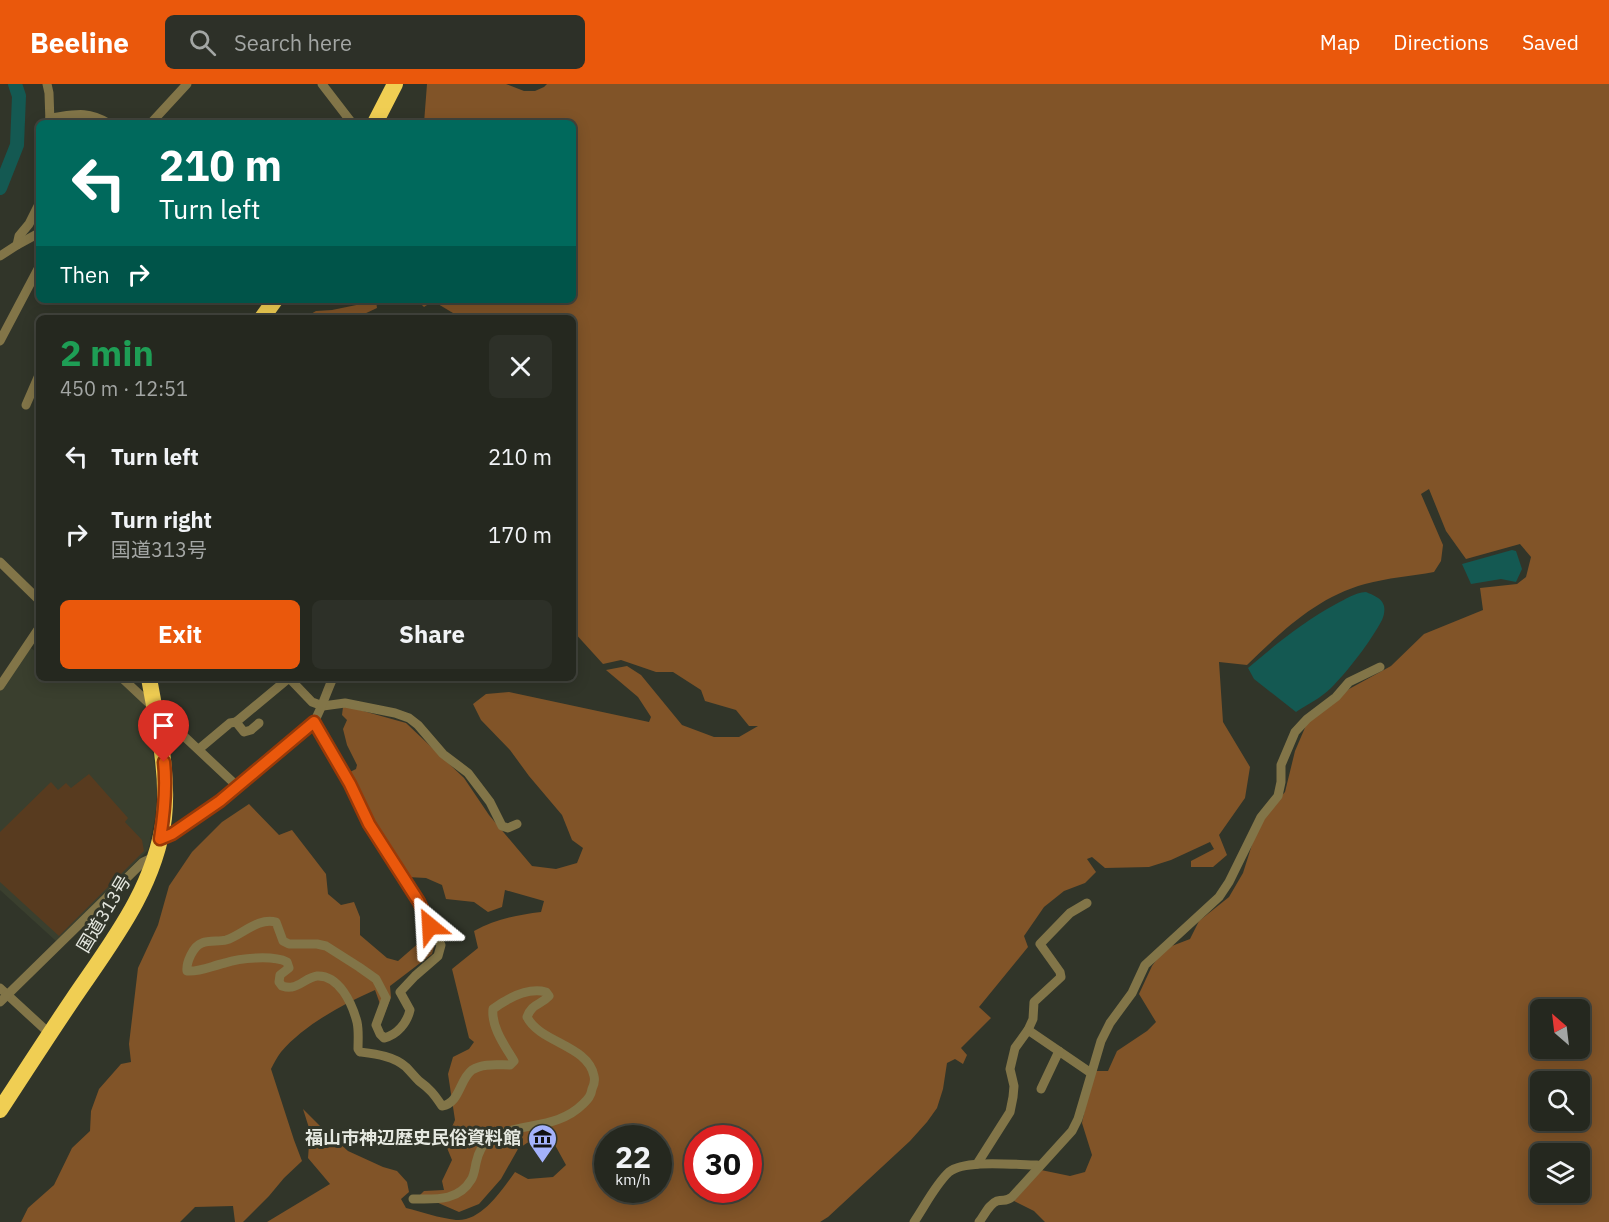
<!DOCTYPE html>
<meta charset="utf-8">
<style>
:root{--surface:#25281f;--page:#2d3028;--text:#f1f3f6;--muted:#a3a6a4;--line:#42443d;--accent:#ea580c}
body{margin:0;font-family:"IBM Plex Sans","Noto Sans JP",sans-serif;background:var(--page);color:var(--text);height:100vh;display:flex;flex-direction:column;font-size:22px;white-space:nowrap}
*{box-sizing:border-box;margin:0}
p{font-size:20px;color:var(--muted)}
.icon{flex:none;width:33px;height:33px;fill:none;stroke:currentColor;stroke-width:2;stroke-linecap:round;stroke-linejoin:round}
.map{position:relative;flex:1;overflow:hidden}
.details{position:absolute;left:36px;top:231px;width:540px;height:366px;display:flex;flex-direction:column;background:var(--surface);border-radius:9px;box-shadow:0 3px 15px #0003,0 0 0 2px var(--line)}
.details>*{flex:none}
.hud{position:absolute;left:36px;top:36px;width:540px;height:183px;border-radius:9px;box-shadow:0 3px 15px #0003,0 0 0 2px var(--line);background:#00695c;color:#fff;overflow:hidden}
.needle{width:39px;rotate:332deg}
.controls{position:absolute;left:1530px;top:915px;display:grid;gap:12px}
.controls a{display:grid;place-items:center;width:60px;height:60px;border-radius:9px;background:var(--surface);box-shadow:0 3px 15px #0003,0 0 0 2px var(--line);font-size:30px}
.speed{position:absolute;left:594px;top:1041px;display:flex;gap:12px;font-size:30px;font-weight:700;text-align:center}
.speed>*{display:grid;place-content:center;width:78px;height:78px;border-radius:50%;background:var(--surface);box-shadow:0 3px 15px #0003,0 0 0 2px var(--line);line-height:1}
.speed small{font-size:15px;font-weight:400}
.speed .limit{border:9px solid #d22;background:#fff;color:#111}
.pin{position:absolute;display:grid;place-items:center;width:51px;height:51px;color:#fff;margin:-62px -26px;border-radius:50% 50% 50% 0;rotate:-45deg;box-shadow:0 0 6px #0007}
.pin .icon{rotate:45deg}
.me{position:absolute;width:66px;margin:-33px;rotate:333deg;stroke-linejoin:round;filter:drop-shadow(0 0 4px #0008)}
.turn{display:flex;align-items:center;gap:21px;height:126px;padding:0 24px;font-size:27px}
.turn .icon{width:78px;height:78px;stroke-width:2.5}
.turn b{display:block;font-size:42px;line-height:51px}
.then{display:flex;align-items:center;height:57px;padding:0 24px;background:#0003;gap:12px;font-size:22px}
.round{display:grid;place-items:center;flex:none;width:63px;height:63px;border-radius:9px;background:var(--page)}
.head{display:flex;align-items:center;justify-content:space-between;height:102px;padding:0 24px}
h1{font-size:36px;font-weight:800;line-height:45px;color:#1e9e55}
.primary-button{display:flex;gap:12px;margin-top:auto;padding:12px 24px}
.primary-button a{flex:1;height:69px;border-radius:9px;background:var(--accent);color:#fff;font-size:24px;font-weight:800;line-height:69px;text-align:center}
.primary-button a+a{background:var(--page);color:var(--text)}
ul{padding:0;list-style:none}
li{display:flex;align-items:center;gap:18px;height:78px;padding:0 24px}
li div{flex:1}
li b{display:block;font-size:22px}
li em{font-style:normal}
header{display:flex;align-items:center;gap:36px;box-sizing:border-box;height:84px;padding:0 30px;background:var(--accent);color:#fff}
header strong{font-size:28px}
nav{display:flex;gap:33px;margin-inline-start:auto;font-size:21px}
.search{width:420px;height:54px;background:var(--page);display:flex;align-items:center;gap:15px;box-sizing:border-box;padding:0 21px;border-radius:9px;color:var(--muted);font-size:22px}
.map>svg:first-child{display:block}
.built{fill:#3a3f2e}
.green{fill:#583b1f}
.forest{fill:#815428;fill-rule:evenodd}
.water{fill:#145952}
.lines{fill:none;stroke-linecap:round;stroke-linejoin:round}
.river{stroke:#145952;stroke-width:14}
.street{stroke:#827548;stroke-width:9}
.highway{stroke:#f0ce53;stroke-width:16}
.route-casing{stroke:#983908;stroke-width:15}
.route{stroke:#ea580c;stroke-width:10}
.labels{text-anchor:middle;stroke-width:6;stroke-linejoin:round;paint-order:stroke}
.street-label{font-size:18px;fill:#e5e8e0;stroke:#313529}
.poi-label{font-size:18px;font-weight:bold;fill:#e5e8e0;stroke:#313529;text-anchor:end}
</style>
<header>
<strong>Beeline</strong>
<div class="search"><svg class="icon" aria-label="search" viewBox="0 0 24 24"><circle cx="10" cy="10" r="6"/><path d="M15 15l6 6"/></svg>Search here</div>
<nav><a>Map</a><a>Directions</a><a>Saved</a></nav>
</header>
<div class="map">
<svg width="1609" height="1138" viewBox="0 0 1609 1138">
<rect width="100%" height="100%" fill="#313529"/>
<!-- built -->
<polygon class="built" points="28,562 39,570 39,594 119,594 146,619 156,691 157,710 155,734 148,766 56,857 0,806 0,603"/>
<!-- green -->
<polygon class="green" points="89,690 128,734 125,738 142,756 144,767 59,852 0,798 0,748 51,698 58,706 66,699 71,704"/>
<!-- forest -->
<g class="forest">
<path d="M427,0H506L524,7H535L544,3L547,0H1609V1138H1045L1034,1127L1014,1117L1041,1086L1070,1092L1085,1088L1092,1071L1082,1039L1093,987H1108L1117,967L1147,947L1156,938L1139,910L1152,882L1164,865L1190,855L1199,837L1229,813L1243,789L1256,748L1267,727L1285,708L1295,667L1307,639L1349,605L1391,582L1424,550L1483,526L1480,504L1517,500L1526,493L1531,473L1520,460L1466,475L1446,447L1429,405L1421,410L1443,461L1441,477L1434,488C1412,492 1387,494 1365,500C1317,513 1282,547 1247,581L1219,578L1223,638L1250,683L1245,714L1219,751L1227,771L1213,783H1191V777L1214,765L1210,758L1171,776L1149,783L1105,784L1092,773L1087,775L1096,788L1085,799L1064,807L1044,823L1024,852L1028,863L979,923L991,934L961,964L967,971L963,980L955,975L947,979L943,1005L937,1024L927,1038L910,1057L828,1133L820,1138H267L330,1100L308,1074L310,1047L303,1025L321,1043L348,1067L383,1083L397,1087L407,1098L409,1108L401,1115L406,1124C422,1128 439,1134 456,1136C481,1138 502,1106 515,1088L528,1095L553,1093L566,1081L550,1052L530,1057L518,1065L501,1095L479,1120L459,1128L420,1111L424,1107L444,1106L442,1097L452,1076L445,1059L455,1036L448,990L453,973L469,965L474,958L469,954L452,885L478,864L474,847C495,835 517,831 541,828L544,817L505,806L502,823L488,828L474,818L446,815L442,801L426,794L407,793L375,745L348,689L356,685L357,681L347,661L343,645L347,636L342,631L343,623H349L406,639L464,694L489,731L532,782L556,785L577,779L583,764L572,756L562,731L529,692L510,666L481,636L473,620L486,610L509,608L649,638L651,633L638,613L606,586L627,582L641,591L682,641L714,653H739L758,642H749L736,626L705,617L701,606L673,588H656L621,576L603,580L573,547V234H458V232L433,217L424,223L417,216H573V39H424ZM1540,926H1580V964H1540ZM1540,998H1580V1036H1540ZM608,1054H658V1106H608ZM698,1054H748V1106H698ZM1540,1070H1580V1108H1540Z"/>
<polygon points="376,217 377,224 362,231 361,234 304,234 316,227 332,226"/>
<path d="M249,720L279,751L292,746L326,790L328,810L341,821L354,818L360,833V851L387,874L398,877L429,850L435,860L432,870L390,902L391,913L384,931L375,906C343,920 304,941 281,968C277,973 274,979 271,985L294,1056L302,1077L284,1094L269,1112L243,1138H235L233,1122L195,1123L180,1138H21L28,1124L54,1101L72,1064L90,1047L91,1027L99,1005L121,980L131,978L129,960L138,884L158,841L169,802L192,768L222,738Z"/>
</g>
<!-- water -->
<g class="water">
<polygon points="1512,466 1516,467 1522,485 1516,498 1501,495 1471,500 1462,480"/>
<path d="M1366,508C1373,511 1382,514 1384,522C1385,526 1384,532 1382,536C1371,557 1348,587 1331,604C1321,614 1308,620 1296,628L1254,595L1248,584C1276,560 1303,538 1336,520C1346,515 1354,509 1366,508Z"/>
</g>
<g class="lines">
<!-- river -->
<polyline class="river" points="0,104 17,61 19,12 15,0"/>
<!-- street -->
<g class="street">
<polyline points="47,0 49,9 50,39"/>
<polyline points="322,0 352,39"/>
<path d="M50,34C74,31 86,26 108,39"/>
<polyline points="151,39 187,0"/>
<polyline points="17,161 19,152 29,140 39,120"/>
<polyline points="0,172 17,161 39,149"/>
<polyline points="0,257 39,183"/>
<polyline points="26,321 39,291"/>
<polyline points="0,478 39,516"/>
<polyline points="122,594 237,702"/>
<polyline points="0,602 39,544"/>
<polyline points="236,638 289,594 312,618 323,622 345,619 395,629 409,634 418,641 443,670 468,689 490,718 502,742 508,744 517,740"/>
<path d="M314,638L350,700L368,740L419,818L441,861L438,872L415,892L400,908L410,926C407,939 397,951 384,954L380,950L376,941L386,914L376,895L359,883L326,862L317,860H289L283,857L276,838C258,833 242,851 226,856C219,858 210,856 202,859C193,862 186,879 187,887C201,888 211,882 225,879C240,874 273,871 287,878L289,884L280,891L279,898L282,902C285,903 288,904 292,903C300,902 308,893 317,892C339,891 352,919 357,938C359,947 358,956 358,965L360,968C376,970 394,972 406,983C410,987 414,992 419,997C430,1005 434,1010 442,1022C460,1019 459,996 472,986C483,979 497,981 510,981L514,977C505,962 491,943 493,925C508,914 527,903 546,908L549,912C540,922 532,919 527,933C540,959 588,961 594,992C595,996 594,1001 592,1005C591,1012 588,1015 583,1020C556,1047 517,1037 489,1056C481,1061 478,1070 476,1079C475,1084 474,1092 471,1096C458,1118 434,1115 413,1115"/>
<polyline points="199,665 230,639 236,638 244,648 251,646 259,639"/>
<path d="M160,755L172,750L220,717L314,638C322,624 326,609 333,594"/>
<polyline points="0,904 50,950"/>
<polyline points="0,918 143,778 154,773"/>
<polyline points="1028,946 1091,989"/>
<polyline points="1041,1005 1059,967"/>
<polyline points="977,1080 1010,1028 1013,1013 1014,1002 1010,985 1015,964 1028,946 1033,935 1034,918 1061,893 1060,888 1040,860 1070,829 1087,819"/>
<path d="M914,1138C925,1122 935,1101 949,1088C965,1075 1016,1081 1037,1081L1039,1083"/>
<path d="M979,1138C984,1132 989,1120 997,1117C1004,1115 1006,1118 1012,1113L1072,1047L1078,1035L1101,957L1110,939L1132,909L1145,881L1219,813L1229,798L1261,733L1278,712L1281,698V681L1295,648L1307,635L1336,613L1349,598L1380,583"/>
</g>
<!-- highway -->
<g class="highway">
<polyline points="375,39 395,0"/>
<polyline points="262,234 275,216"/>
<path d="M0,1026C24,989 48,952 73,915C111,859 155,804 164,734C169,687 157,640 149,594"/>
</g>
</g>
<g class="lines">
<defs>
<path id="route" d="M164,678C167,704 164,730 160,755L172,750L220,717L314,638L350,700L369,740L419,818L430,842"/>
</defs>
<!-- route casing -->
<use href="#route" class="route-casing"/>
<!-- route -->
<use href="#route" class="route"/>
</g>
<!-- icons -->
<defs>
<symbol id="museum-pin" viewBox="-11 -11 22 30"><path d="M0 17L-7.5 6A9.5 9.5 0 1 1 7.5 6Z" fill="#a4b2fc" stroke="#313529"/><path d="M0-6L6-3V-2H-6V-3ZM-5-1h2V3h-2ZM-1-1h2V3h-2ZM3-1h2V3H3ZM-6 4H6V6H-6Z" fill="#111"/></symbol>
</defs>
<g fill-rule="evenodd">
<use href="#museum-pin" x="526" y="1038" width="33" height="45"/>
</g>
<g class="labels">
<!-- street labels -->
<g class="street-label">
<text transform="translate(104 830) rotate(-59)" y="6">国道313号</text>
</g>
<!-- poi labels -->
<g class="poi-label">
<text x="521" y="1060">福山市神辺歴史民俗資料館</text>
</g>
</g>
</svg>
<div class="controls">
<a><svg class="needle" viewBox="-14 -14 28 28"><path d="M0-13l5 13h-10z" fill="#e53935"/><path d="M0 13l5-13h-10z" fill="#a3a6a4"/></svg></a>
<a><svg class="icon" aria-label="search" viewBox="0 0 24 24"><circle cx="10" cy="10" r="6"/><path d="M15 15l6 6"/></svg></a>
<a><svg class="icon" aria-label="layers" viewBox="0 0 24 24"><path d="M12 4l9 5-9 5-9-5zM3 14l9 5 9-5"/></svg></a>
</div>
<div class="speed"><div>22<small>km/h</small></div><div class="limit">30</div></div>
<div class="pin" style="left:164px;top:678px;background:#d93025"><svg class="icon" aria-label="arrive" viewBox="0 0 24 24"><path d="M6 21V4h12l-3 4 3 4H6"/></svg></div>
<svg class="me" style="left:430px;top:842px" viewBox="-20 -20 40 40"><path d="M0-17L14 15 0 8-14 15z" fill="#ea580c" stroke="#fff" stroke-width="4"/></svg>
<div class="hud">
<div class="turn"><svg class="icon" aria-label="left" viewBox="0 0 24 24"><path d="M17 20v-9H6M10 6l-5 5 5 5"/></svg><div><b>210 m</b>Turn left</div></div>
<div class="then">Then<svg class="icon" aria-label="right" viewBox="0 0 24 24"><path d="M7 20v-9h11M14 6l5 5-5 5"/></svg></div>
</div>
<section class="details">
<div class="head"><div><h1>2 min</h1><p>450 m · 12:51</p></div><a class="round"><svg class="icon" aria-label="close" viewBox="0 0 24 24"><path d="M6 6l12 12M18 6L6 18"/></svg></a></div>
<ul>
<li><svg class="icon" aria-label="left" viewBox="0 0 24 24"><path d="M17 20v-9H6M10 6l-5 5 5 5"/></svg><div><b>Turn left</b></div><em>210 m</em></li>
<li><svg class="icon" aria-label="right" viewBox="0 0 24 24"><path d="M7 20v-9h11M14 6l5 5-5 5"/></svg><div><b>Turn right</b><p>国道313号</p></div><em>170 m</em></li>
</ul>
<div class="primary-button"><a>Exit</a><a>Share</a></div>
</section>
</div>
